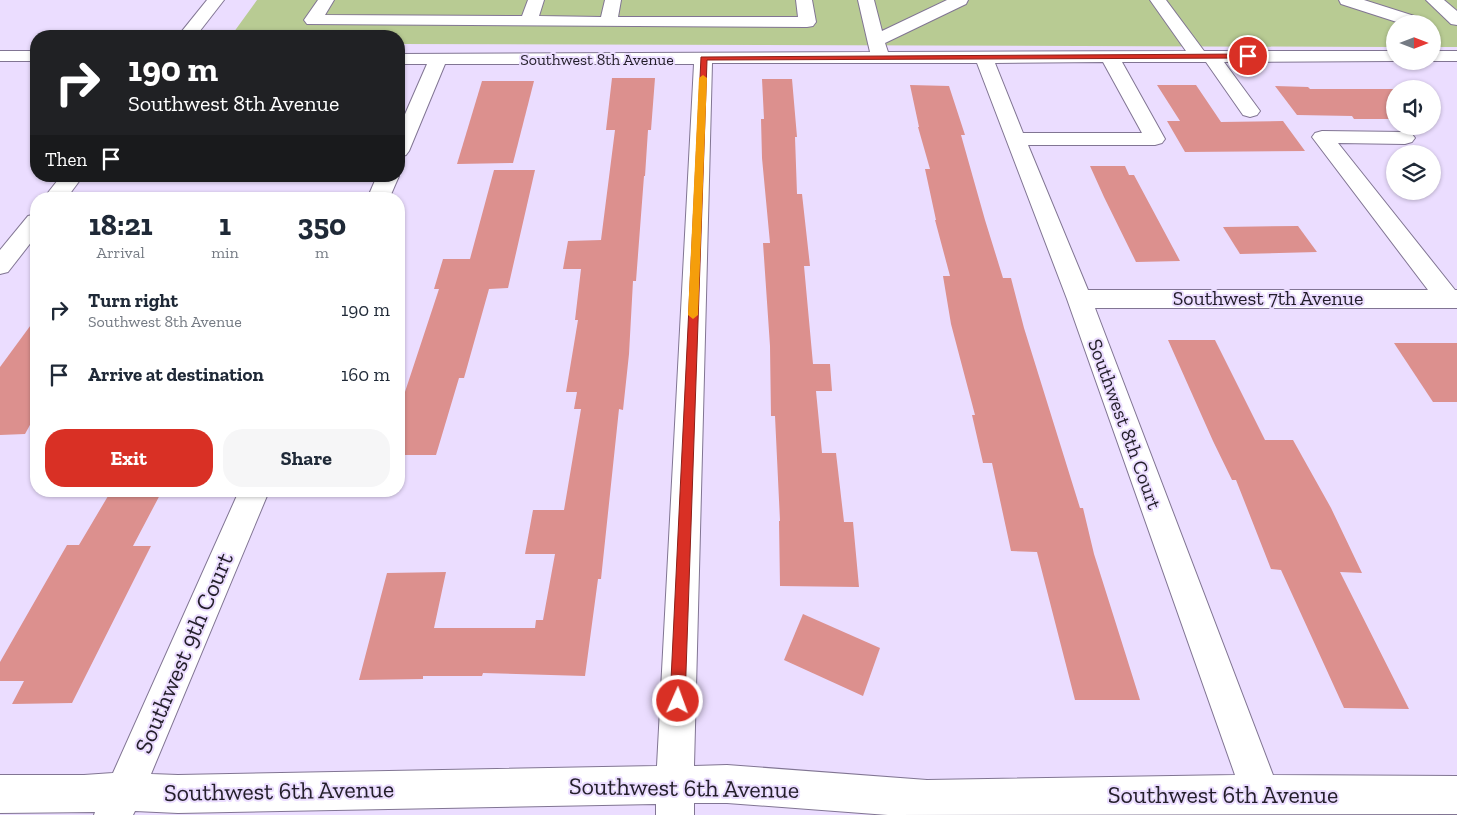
<!DOCTYPE html>
<style>
:root{--surface:#fff;--page:#f6f6f7;--text:#1f2937;--muted:#747a83;--accent:#d93025}
body{margin:0;font-family:"Zilla Slab",serif;background:var(--page);color:var(--text);height:100vh;display:flex;flex-direction:column;font-size:19px;white-space:nowrap}
*{box-sizing:border-box;margin:0}
p{font-size:16px;color:var(--muted)}
.icon{flex:none;width:28px;height:28px;fill:none;stroke:currentColor;stroke-width:2;stroke-linecap:round;stroke-linejoin:round}
.map{position:relative;flex:1;overflow:hidden}
.side{position:absolute;left:30px;top:192px;width:375px;height:305px;display:flex;flex-direction:column;background:var(--surface);border-radius:20px;box-shadow:0 1px 4px #0004}
.side>*{flex:none}
.hud{position:absolute;left:30px;top:30px;width:375px;height:152px;border-radius:20px;box-shadow:0 1px 4px #0004;background:#202124;color:#fff;overflow:hidden}
.needle{width:32px;rotate:90deg}
.fabs{position:absolute;left:1386px;top:15px;display:grid;gap:10px}
.fabs a{display:grid;place-items:center;width:55px;height:55px;border-radius:50%;background:var(--surface);box-shadow:0 1px 4px #0004;font-size:25px}
.pin{position:absolute;display:grid;place-items:center;width:42px;height:42px;color:#fff;margin:-21px;border:2px solid #fff;border-radius:50%;box-shadow:0 1px 5px #0007}
.me{position:absolute;width:55px;margin:-28px;rotate:2deg;stroke-linejoin:round;filter:drop-shadow(0 0 4px #0008)}
.turn{display:flex;align-items:center;gap:18px;height:105px;padding:0 15px;font-size:22px}
.turn .icon{width:65px;height:65px;stroke-width:2.5}
.turn b{display:block;font-size:35px;line-height:42px}
.then{display:flex;align-items:center;height:48px;padding:0 15px;background:#0003;gap:10px;font-size:19px}
.eta{display:flex;justify-content:space-evenly;align-items:center;height:85px;text-align:center}
.eta b{font-size:30px;font-weight:800;line-height:35px}
.primary-button{display:flex;gap:10px;margin-top:auto;padding:10px 15px}
.primary-button a{flex:1;height:58px;border-radius:20px;background:var(--accent);color:#fff;font-size:20px;font-weight:800;line-height:58px;text-align:center}
.primary-button a+a{background:var(--page);color:var(--text)}
ul{padding:0;list-style:none}
li{display:flex;align-items:center;gap:15px;height:65px;padding:0 15px}
li div{flex:1}
li b{display:block;font-size:19px}
li em{font-style:normal}
.map>svg:first-child{display:block}
.green{fill:#b8cb93}
.building{fill:#dc908e}
.lines{fill:none;stroke-linecap:round;stroke-linejoin:round}
.minor-casing{stroke:#817593;stroke-width:2}
.minor{fill:#fff;fill-rule:evenodd}
.route{fill:#d93025;stroke:#8d1f18}
.slow{fill:#f59e0b}
.labels{text-anchor:middle;stroke-width:4;stroke-linejoin:round;paint-order:stroke}
.far-street-label{font-size:16px;fill:#231e2a;stroke:#ebddff}
.street-label{font-size:20px;fill:#231e2a;stroke:#ebddff}
.near-street-label{font-size:24px;fill:#231e2a;stroke:#ebddff}
</style>
<div class="map">
<svg width="1457" height="815" viewBox="0 0 1457 815">
<rect width="100%" height="100%" fill="#ebddff"/>
<!-- green -->
<polygon class="green" points="257,0 1457,0 1457,47 1433,47 1432,24 1395,24 1395,47 399,44 399,36 231,36"/>
<!-- building -->
<g class="building">
<polygon points="612,78 655,78 651,130 648,130 645,176 644,176 636,281 633,281 629,354 623,410 619,409 601,579 598,579 585,676 483,673 482,676 423,676 423,679 359,680 387,573 446,572 434,628 535,628 536,620 543,620 555,554 525,554 533,510 564,510 581,409 574,409 577,392 566,392 578,320 575,320 581,269 563,269 568,241 601,240 615,130 606,130"/>
<polygon points="762,79 792,79 797,137 795,137 797,194 802,194 810,266 804,266 813,364 830,364 832,391 816,391 822,453 836,453 844,522 853,522 859,587 780,586 779,521 780,521 775,416 771,416 770,346 763,243 770,243 762,158 761,119 764,119"/>
<polygon points="482,81 534,81 513,163 457,164"/>
<polygon points="910,85 949,86 965,135 961,135 985,220 1003,278 1011,278 1024,328 1080,508 1083,508 1094,554 1140,700 1075,700 1037,552 1011,551 992,463 983,463 972,415 975,415 951,324 943,276 950,276 935,220 936,220 925,169 930,169 918,127 919,127"/>
<polygon points="1157,85 1196,85 1221,122 1283,121 1305,151 1185,152 1167,121 1180,121"/>
<polygon points="1275,86 1308,87 1310,89 1395,89 1395,119 1354,119 1352,116 1297,115"/>
<polygon points="1090,166 1125,166 1129,175 1134,175 1180,261 1136,262 1104,197"/>
<polygon points="494,170 535,170 508,288 489,289 464,378 459,378 436,455 399,455 399,410 439,289 434,289 443,259 470,259"/>
<polygon points="1298,226 1317,252 1240,254 1223,227"/>
<polygon points="36,318 36,414 25,434 0,435 0,367"/>
<polygon points="1168,340 1215,340 1265,440 1293,440 1331,508 1362,573 1340,572 1409,709 1344,708 1281,570 1271,569 1236,480 1232,480 1213,441"/>
<polygon points="1394,343 1457,343 1457,402 1433,402"/>
<polygon points="111,491 162,491 133,546 151,546 72,703 12,704 24,681 0,681 0,662 67,545 79,545"/>
<polygon points="803,614 880,648 863,696 784,660"/>
</g>
<g class="lines">
<defs>
<g id="minor">
<polygon points="207,0 224,0 196,36 178,36"/>
<polygon points="318,0 334,0 325,15 522,16 528,0 544,0 539,16 601,17 605,0 621,0 618,17 798,17 796,0 812,0 816,22 813,26 807,27 307,24 304,20"/>
<path d="M858,0H874L882,31L947,0H968L966,4L885,43L888,52L1186,51L1150,0H1166L1204,51H1395V61L1224,62L1260,111L1257,115L1250,117L1243,115L1206,62H1122L1165,139L1162,143L1155,145H1028L1088,290H1428L1312,137L1315,133L1322,131L1405,132L1412,134L1415,138L1412,142L1405,144L1338,143L1455,290H1457V308H1095L1273,775L1457,776V814L888,815L727,803H694V815H656V804L178,813L135,811L133,815H94L95,812L0,813V775H84L113,773L239,491H269L151,774L178,775L657,766L694,64H445L409,151L406,155L399,157V128L427,64H399V54L870,52ZM1103,62L1142,133H1023L995,63ZM712,63H977L1067,299L1235,775L927,780L727,765L694,766Z"/>
<polygon points="1339,0 1364,0 1427,20 1429,24 1403,24 1341,4"/>
<polygon points="1426,0 1444,0 1457,11 1457,25 1451,24"/>
<rect x="0" y="51" width="36" height="10"/>
<polygon points="1432,51 1457,51 1457,61 1431,61"/>
<polygon points="61,176 83,176 66,199 43,199"/>
<polygon points="377,176 399,176 389,199 367,199"/>
<polygon points="36,214 36,236 8,272 0,274 0,250 28,216"/>
</g>
</defs>
<!-- minor casing -->
<use href="#minor" class="minor-casing"/>
<!-- minor -->
<use href="#minor" class="minor"/>
</g>
<!-- route -->
<polygon class="route" points="1248,54 1252,56 1251,58 707,60 685,701 683,707 678,709 672,707 670,701 701,57"/>
<!-- slow -->
<polygon class="slow" points="703,75 707,78 698,315 693,319 688,315 699,78"/>
<g class="labels">
<!-- far-street labels -->
<g class="far-street-label">
<text x="597" y="65">Southwest 8th Avenue</text>
</g>
<!-- street labels -->
<g class="street-label">
<text x="1268" y="305">Southwest 7th Avenue</text>
<text transform="translate(1125 424) rotate(70)" y="7">Southwest 8th Court</text>
</g>
<!-- near-street labels -->
<g class="near-street-label">
<text transform="translate(184 653) rotate(-67)" y="8">Southwest 9th Court</text>
<text transform="translate(684 788) rotate(1)" y="8">Southwest 6th Avenue</text>
<text transform="translate(279 791) rotate(-1)" y="8">Southwest 6th Avenue</text>
<text x="1223" y="803">Southwest 6th Avenue</text>
</g>
</g>
</svg>
<div class="fabs">
<a><svg class="needle" viewBox="-14 -14 28 28"><path d="M0-13l5 13h-10z" fill="#e53935"/><path d="M0 13l5-13h-10z" fill="#747a83"/></svg></a>
<a><svg class="icon" aria-label="sound" viewBox="0 0 24 24"><path d="M4 9h4l5-4v14l-5-4H4zM17 9q2 3 0 6"/></svg></a>
<a><svg class="icon" aria-label="layers" viewBox="0 0 24 24"><path d="M12 4l9 5-9 5-9-5zM3 14l9 5 9-5"/></svg></a>
</div>
<div class="pin" style="left:1248px;top:56px;background:#d93025"><svg class="icon" aria-label="arrive" viewBox="0 0 24 24"><path d="M6 21V4h12l-3 4 3 4H6"/></svg></div>
<svg class="me" style="left:678px;top:701px" viewBox="-20 -20 40 40"><circle r="17" fill="#d93025" stroke="#fff" stroke-width="3"/><path d="M0-11L8 9 0 5-8 9z" fill="#fff"/></svg>
<div class="hud">
<div class="turn"><svg class="icon" aria-label="right" viewBox="0 0 24 24"><path d="M7 20v-9h11M14 6l5 5-5 5"/></svg><div><b>190 m</b>Southwest 8th Avenue</div></div>
<div class="then">Then<svg class="icon" aria-label="arrive" viewBox="0 0 24 24"><path d="M6 21V4h12l-3 4 3 4H6"/></svg></div>
</div>
<section class="side">
<div class="eta">
<div><b>18:21</b><p>Arrival</p></div>
<div><b>1</b><p>min</p></div>
<div><b>350</b><p>m</p></div>
</div>
<ul>
<li><svg class="icon" aria-label="right" viewBox="0 0 24 24"><path d="M7 20v-9h11M14 6l5 5-5 5"/></svg><div><b>Turn right</b><p>Southwest 8th Avenue</p></div><em>190 m</em></li>
<li><svg class="icon" aria-label="arrive" viewBox="0 0 24 24"><path d="M6 21V4h12l-3 4 3 4H6"/></svg><div><b>Arrive at destination</b></div><em>160 m</em></li>
</ul>
<div class="primary-button"><a>Exit</a><a>Share</a></div>
</section>
</div>
